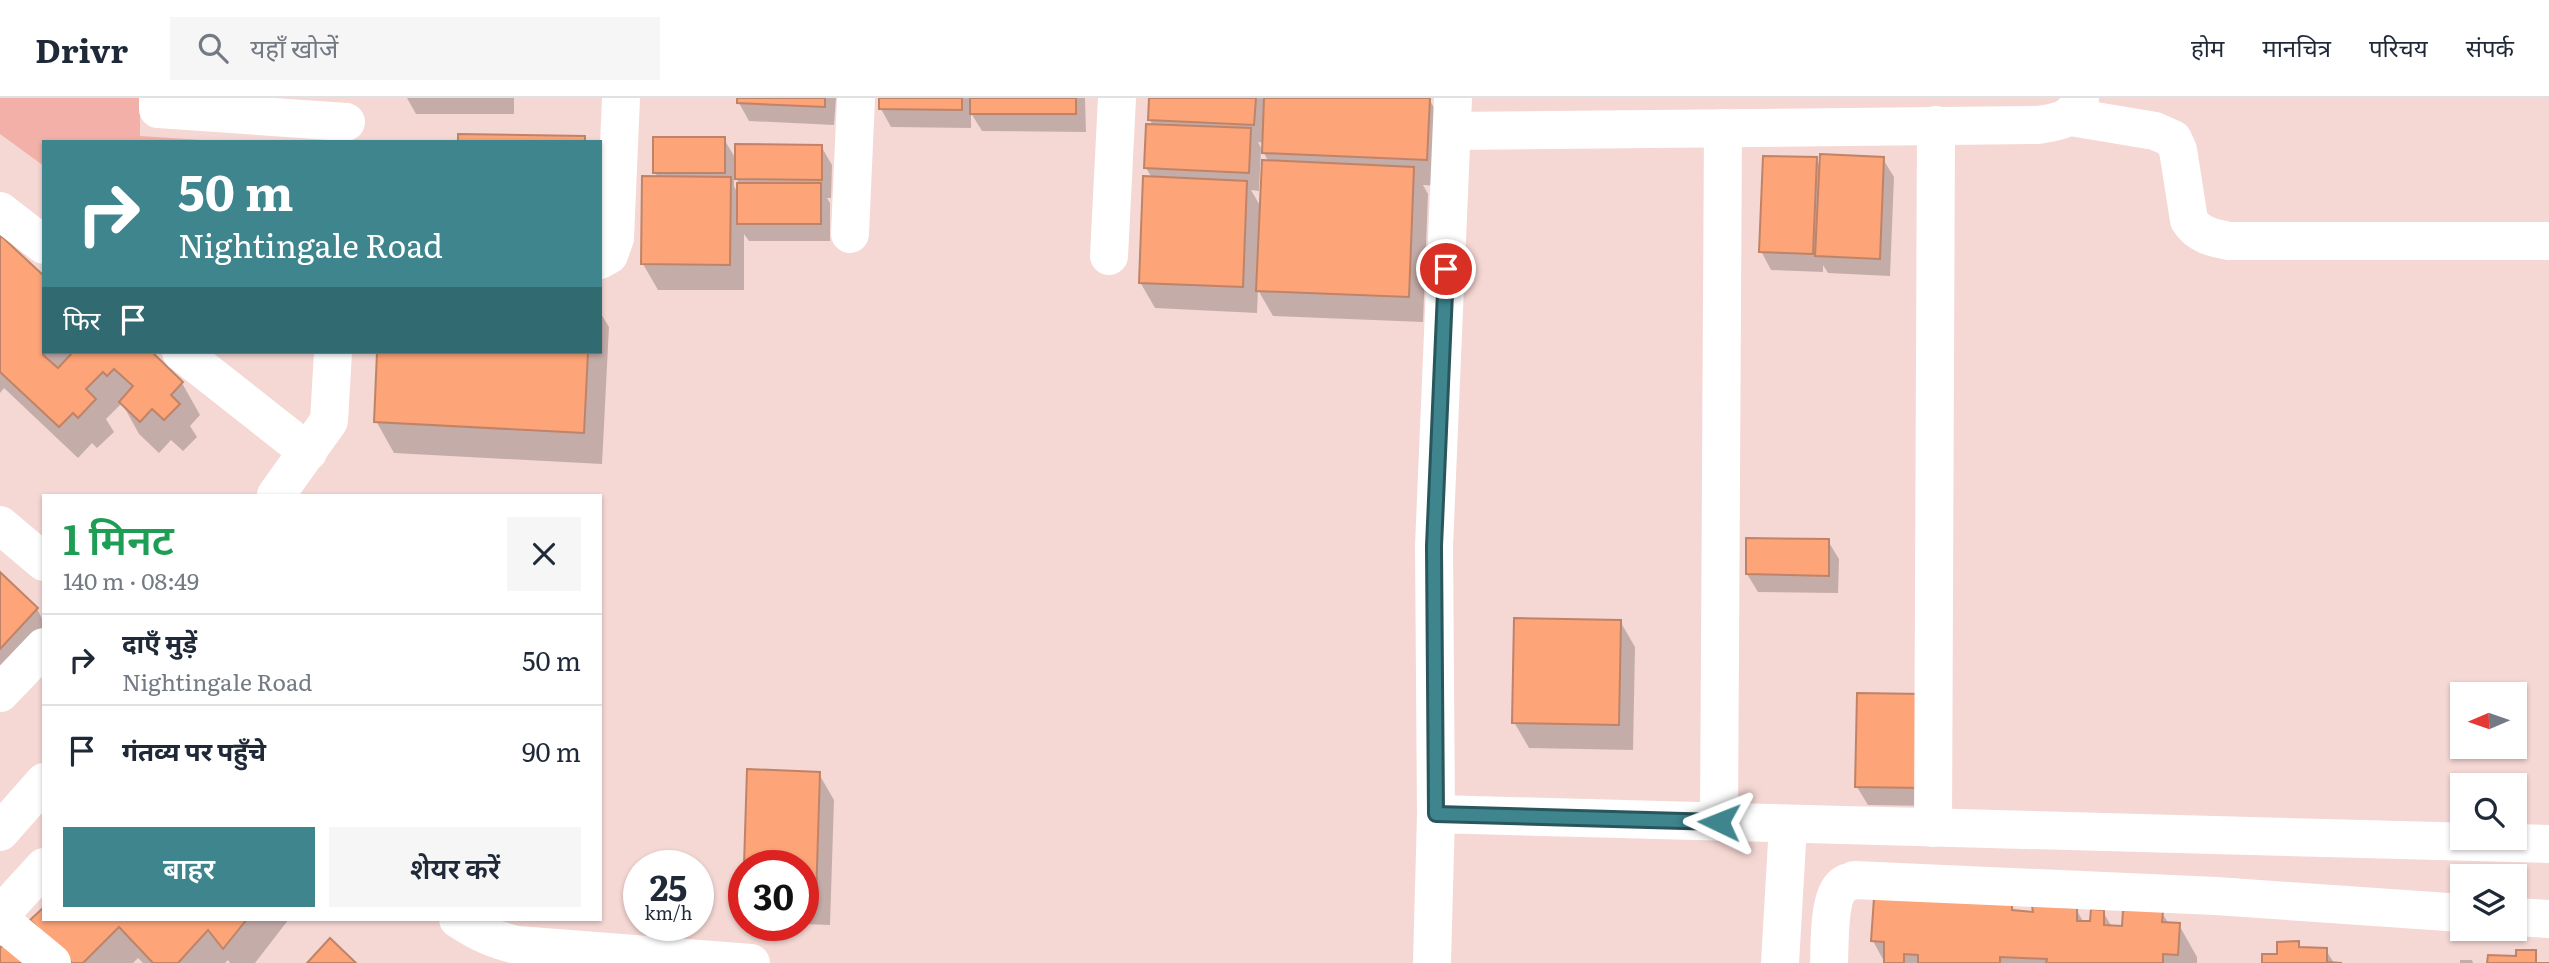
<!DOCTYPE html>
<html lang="hi">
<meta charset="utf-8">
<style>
:root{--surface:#fff;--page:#f6f6f7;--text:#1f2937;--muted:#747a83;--line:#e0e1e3;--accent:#3e858e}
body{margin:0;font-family:Literata,"Noto Sans Devanagari",serif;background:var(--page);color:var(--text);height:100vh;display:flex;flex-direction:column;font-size:26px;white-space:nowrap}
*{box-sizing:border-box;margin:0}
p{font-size:23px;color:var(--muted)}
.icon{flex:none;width:38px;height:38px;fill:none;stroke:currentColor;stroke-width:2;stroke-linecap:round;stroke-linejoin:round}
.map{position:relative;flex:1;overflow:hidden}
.drawer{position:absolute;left:42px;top:396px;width:560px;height:427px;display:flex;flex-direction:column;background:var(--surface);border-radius:0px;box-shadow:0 2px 5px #0004}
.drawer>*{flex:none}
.guide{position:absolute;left:42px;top:42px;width:560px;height:214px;border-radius:0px;box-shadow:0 2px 5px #0004;background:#3e858e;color:#fff;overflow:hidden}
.needle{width:46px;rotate:268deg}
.fabs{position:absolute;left:2450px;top:584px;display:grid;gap:14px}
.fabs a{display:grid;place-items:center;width:77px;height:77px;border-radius:0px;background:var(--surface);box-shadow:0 2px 5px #0004;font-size:35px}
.speed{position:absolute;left:623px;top:752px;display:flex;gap:14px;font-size:35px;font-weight:700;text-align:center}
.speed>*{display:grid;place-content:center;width:91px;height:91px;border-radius:50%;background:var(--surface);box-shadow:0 2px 5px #0004;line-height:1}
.speed small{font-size:18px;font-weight:400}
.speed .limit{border:10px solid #d22;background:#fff;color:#111}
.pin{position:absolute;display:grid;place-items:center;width:60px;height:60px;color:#fff;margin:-30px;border:4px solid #fff;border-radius:50%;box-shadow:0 2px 7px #0007}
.me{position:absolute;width:77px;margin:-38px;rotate:272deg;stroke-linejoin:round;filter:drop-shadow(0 0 5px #0008)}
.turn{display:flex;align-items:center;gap:24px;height:147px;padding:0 21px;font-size:32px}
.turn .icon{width:91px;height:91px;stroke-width:2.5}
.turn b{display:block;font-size:49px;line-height:60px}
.then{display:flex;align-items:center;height:66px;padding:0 21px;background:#0003;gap:14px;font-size:26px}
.round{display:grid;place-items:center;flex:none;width:74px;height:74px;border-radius:0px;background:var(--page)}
.head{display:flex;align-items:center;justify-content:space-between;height:119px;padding:0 21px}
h1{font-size:42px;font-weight:600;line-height:52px;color:#1e9e55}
.cta{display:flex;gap:14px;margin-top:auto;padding:14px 21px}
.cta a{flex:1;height:80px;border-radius:0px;background:var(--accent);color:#fff;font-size:28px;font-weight:600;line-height:80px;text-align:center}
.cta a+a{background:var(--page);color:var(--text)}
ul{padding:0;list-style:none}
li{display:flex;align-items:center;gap:21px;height:91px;padding:0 21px;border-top:2px solid var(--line)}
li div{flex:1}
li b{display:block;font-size:26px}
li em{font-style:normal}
header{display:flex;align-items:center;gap:42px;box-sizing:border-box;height:98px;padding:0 35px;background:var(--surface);border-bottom:2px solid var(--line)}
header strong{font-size:33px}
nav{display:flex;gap:38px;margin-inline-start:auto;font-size:24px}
.search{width:490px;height:63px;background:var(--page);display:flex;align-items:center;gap:18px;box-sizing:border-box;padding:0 24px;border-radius:0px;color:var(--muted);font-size:26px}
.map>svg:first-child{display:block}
.green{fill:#f3b0a8}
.shadow{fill:#0003;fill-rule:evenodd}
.building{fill:#fda478;stroke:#bf8467;stroke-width:2}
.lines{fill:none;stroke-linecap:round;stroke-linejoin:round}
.minor{stroke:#fff;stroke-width:38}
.route-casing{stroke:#28565c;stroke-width:18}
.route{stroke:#3e858e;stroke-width:12}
</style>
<header>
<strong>Drivr</strong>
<div class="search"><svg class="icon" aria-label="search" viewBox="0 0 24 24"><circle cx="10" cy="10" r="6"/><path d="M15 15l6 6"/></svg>यहाँ खोजें</div>
<nav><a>होम</a><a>मानचित्र</a><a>परिचय</a><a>संपर्क</a></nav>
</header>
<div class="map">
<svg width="2549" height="865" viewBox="0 0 2549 865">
<rect width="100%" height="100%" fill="#f5d8d4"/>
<!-- green -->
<polygon class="green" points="0,0 140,0 140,38 232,44 44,44 44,68 0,36"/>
<!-- shadow -->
<g class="shadow">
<polygon points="407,0 514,0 514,16 416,16"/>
<polygon points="739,0 836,0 834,27 749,23 739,5"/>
<polygon points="881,0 1085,0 1086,34 982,33 971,15 971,30 891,29 881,11"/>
<path d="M1151,0H1263L1266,5V0L1429,1L1444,27L1441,88L1423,87L1428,96L1423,224L1273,218L1258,192L1257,215L1155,210L1140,184L1152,80L1146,70L1153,28L1150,22ZM1258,44L1264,45V55L1269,65L1262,111L1251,92L1259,93L1261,50Z"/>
<path d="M724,41L737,63L821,48L832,67L831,100H827L830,105V143H749L744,136V192H658L643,166L658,80L655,74ZM734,77L740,87L738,96L734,88Z"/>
<polygon points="1816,61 1821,70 1883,61 1894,79 1890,178 1828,175 1823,167 1823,174 1771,172 1761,153"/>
<polygon points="0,139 44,254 149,254 182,285 200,317 190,328 197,339 183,353 171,342 159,355 139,336 122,305 106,321 114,334 97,350 92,345 78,360 4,290 0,295"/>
<polygon points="600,214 609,229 602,366 394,355 376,323 379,254 600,254"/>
<polygon points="1828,443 1839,461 1838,495 1758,494 1747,476"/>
<polygon points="0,477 37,511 44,524 44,546 13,579 0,567"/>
<polygon points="1620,523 1635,549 1633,652 1529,650 1514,624"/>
<polygon points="1935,616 1933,708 1868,707 1857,689"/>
<polygon points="748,673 819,676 834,702 830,827 803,826 803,768 745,768"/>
<polygon points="2011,807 2015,814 2034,815 2076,811 2084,825 2092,825 2103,814 2112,829 2124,830 2162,815 2169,826 2179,827 2197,859 2197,865 1885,865 1873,843"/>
<polygon points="44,821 289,821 255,865 230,865 228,862 225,865 143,865 138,860 133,865 61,865 32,823"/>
<polygon points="2298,845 2301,851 2326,852 2334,865 2264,865 2264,857 2279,857"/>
<polygon points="2460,862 2472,862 2473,865 2460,865"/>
</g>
<!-- building -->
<g class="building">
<polygon points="737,0 825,0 825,9 737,5"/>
<polygon points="879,0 962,0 962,12 879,11"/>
<rect x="970" y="0" width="106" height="16"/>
<polygon points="1149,0 1256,0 1254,27 1148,22"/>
<polygon points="1264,0 1430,0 1427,62 1262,55"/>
<polygon points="1146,26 1251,30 1249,75 1144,70"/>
<polygon points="458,36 585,38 585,44 458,44"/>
<rect x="653" y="39" width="72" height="36"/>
<polygon points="735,46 822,47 822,82 735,81"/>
<polygon points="1820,56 1884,59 1880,161 1815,158"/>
<polygon points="1763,58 1817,59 1813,156 1759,154"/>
<polygon points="1262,62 1414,69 1409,199 1256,193"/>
<polygon points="642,78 731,79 730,167 641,166"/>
<polygon points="1143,78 1247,83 1243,189 1139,185"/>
<rect x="737" y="85" width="84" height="41"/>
<polygon points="0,137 44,178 44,254 46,254 43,257 58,270 73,254 152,254 183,284 171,297 180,306 164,322 152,311 140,324 119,304 133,288 114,271 107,278 103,274 86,291 96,301 78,320 73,315 59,329 0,274"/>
<polygon points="377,254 588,254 584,335 374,324"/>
<polygon points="1746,440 1829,441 1829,478 1746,476"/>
<polygon points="0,474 38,510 0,551"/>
<polygon points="1514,520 1621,522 1619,627 1512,625"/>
<polygon points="1857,595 1925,596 1923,690 1855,689"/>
<polygon points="747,671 820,674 816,801 803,801 803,768 744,768 743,799"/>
<polygon points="1874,800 2012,806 2012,812 2033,814 2032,808 2077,810 2077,823 2090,823 2091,811 2104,812 2104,827 2122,828 2123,812 2163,813 2162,824 2180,825 2178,857 2163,856 2163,865 2046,865 2047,861 2000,859 2000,865 1918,865 1918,857 1904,856 1904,865 1884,865 1884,844 1871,843"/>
<polygon points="44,809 44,821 247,821 223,851 208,832 178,865 153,865 119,829 83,865 72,865 30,822"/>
<polygon points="12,837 40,865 0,865 0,850"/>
<polygon points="330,840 356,865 307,865"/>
<polygon points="2299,843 2299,849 2327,850 2327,864 2342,865 2262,865 2262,856 2277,856 2277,844"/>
<polygon points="2516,852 2536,852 2536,865 2549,865 2487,865 2488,857 2516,858"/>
</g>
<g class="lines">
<!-- minor -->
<g class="minor">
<polyline points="158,0 158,11 346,24"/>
<path d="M2071,19L2155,33L2173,41L2178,52L2189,122C2198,137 2213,140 2229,143H2549"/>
<path d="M1452,33L2038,27C2058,24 2075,22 2080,0"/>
<polyline points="0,113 44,147"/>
<polyline points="850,136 856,0"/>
<polyline points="1109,158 1117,0"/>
<polyline points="600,162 609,157 615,140 621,0"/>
<polyline points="181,254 308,354"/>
<polyline points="276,397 329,323 333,254"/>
<polyline points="0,427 44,464"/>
<polyline points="0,595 44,549"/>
<polyline points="1436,716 2549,746"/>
<polyline points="1719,724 1723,30"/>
<polyline points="1933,730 1936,27"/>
<polyline points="0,734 44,684"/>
<polyline points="0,817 44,769"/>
<polyline points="2515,819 2549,821"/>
<path d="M458,821C478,834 494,842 517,847L751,865"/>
<polyline points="0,822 52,865"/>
<polyline points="1432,865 1436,716 1434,448 1453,0"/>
<polyline points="1780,865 1788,727"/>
<path d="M1829,865C1830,846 1828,799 1843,787C1846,784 1851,784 1854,782L2216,798L2462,815"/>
</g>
</g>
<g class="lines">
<defs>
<polyline id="route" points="1446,171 1434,448 1436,716 1719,724"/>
</defs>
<!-- route casing -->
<use href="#route" class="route-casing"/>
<!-- route -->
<use href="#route" class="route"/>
</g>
</svg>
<div class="fabs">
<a><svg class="needle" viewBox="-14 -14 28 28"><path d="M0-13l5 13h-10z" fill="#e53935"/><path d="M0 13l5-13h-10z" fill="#747a83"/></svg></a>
<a><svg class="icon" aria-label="search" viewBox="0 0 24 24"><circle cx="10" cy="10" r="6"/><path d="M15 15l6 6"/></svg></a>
<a><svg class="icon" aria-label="layers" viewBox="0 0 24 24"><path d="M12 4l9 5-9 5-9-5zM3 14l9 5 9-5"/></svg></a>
</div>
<div class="speed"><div>25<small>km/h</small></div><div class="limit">30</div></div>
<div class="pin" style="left:1446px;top:171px;background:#d93025"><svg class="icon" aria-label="arrive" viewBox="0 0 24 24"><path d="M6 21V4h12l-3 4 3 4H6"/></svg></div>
<svg class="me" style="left:1719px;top:724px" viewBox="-20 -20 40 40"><path d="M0-17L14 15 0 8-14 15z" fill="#3e858e" stroke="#fff" stroke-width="4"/></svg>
<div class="guide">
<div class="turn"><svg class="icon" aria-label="right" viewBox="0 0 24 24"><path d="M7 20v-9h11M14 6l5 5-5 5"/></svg><div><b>50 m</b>Nightingale Road</div></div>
<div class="then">फिर<svg class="icon" aria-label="arrive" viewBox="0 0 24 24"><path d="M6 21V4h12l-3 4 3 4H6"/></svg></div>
</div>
<section class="drawer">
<div class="head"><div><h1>1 मिनट</h1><p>140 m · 08:49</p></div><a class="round"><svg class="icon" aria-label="close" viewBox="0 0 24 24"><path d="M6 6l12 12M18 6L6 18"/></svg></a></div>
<ul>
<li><svg class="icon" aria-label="right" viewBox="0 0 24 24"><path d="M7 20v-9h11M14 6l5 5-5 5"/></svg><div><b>दाएँ मुड़ें</b><p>Nightingale Road</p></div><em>50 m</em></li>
<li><svg class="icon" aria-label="arrive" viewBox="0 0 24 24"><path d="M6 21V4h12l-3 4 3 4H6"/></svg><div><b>गंतव्य पर पहुँचे</b></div><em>90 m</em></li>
</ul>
<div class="cta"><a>बाहर</a><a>शेयर करें</a></div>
</section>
</div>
